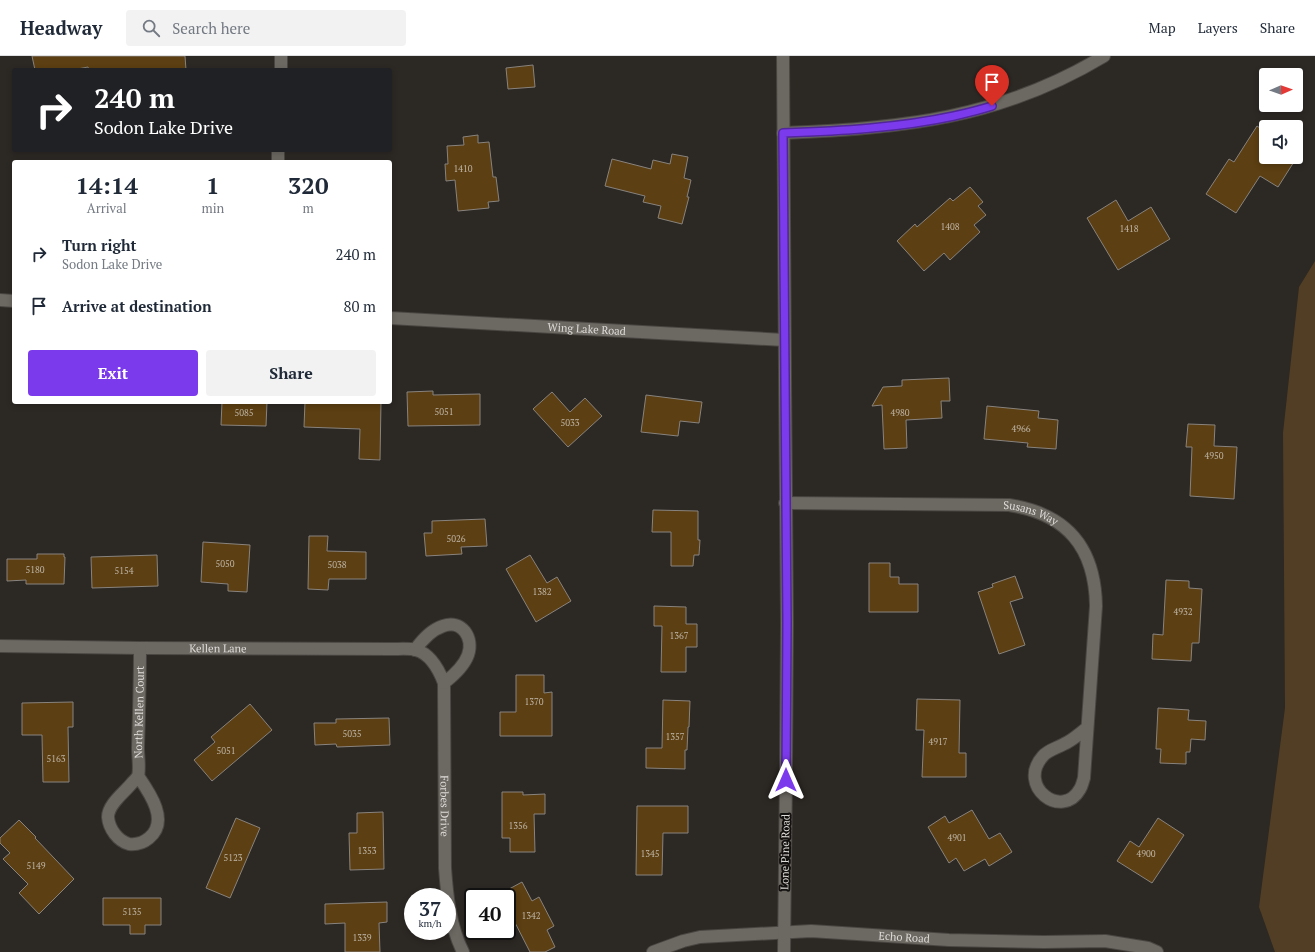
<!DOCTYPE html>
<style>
:root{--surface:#fff;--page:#f2f2f3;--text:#1f2937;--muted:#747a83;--line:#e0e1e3;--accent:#7c3aed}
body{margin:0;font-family:"PT Serif",serif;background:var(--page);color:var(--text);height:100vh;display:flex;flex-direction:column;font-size:15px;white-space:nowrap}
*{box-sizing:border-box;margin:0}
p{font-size:13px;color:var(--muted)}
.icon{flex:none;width:22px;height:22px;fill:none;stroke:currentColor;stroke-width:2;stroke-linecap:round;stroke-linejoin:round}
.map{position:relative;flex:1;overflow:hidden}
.sheet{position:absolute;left:12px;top:104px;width:380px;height:244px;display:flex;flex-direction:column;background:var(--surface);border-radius:4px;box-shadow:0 2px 6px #0003}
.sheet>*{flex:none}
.top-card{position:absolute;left:12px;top:12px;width:380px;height:84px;border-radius:4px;box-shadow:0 2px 6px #0003;background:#202124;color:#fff;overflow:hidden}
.needle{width:26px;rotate:88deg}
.controls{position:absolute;left:1259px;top:12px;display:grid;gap:8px}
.controls a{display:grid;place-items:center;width:44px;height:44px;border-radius:4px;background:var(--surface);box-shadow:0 2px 6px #0003;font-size:20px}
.speed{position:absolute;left:404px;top:832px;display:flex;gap:8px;font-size:20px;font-weight:700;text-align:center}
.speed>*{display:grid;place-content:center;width:52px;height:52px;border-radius:50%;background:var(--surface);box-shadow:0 2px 6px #0003;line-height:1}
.speed small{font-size:10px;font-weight:400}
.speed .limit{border:2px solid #111;border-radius:6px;background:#fff;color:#111}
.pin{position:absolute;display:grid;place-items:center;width:34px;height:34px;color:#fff;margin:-41px -17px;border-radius:50% 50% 50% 0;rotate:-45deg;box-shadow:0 0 4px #0007}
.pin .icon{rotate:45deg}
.me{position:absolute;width:44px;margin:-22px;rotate:0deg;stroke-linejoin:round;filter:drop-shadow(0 0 3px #0008)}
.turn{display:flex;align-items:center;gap:14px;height:84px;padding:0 16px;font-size:18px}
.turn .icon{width:52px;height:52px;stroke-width:2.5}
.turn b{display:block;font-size:28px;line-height:34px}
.eta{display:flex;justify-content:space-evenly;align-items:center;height:68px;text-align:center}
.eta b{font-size:24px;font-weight:600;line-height:28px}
.primary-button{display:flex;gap:8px;margin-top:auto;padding:8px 16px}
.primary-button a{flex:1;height:46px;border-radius:4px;background:var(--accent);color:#fff;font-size:16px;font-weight:600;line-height:46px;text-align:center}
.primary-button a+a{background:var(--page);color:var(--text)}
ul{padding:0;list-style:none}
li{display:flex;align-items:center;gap:12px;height:52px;padding:0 16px}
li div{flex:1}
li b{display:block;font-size:15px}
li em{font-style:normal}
header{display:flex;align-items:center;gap:24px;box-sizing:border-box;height:56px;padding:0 20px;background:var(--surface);border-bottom:1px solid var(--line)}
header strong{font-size:19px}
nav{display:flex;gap:22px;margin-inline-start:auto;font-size:14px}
.search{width:280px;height:36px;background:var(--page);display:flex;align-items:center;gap:10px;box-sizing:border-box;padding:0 14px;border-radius:4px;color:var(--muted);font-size:15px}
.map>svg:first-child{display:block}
.green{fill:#513e24}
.building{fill:#5c3f12;stroke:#88837e}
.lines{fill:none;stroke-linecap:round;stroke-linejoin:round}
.street-casing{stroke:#494642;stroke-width:14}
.secondary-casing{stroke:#494642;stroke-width:14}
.street{stroke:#6c6862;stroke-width:12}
.secondary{stroke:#6c6862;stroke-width:12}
.route-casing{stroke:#51269a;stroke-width:10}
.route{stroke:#7c3aed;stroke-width:7}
.labels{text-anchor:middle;stroke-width:4;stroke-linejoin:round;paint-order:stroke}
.number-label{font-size:9px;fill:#beb4a6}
.street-label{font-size:11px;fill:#dedbd8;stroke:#13110f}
</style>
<header>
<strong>Headway</strong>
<div class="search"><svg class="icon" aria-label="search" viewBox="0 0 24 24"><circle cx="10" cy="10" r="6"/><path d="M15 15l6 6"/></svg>Search here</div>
<nav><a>Map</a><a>Layers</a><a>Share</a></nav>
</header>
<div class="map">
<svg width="1315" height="896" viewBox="0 0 1315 896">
<rect width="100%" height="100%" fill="#2c2824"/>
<!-- green -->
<polygon class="green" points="1315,205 1315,896 1275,896 1259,851 1285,652 1283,377 1299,231"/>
<!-- building -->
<g class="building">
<polygon points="32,0 185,0 186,14 89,14 88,11 72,14 35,14"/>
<polygon points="533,9 535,31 508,33 506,12"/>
<polygon points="1257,70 1266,76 1266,101 1297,101 1278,131 1260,120 1236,157 1206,138 1229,103 1234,106"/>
<polygon points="478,79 478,87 489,86 493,121 496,121 499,145 488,146 489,152 458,155 455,124 446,125 445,108 448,108 447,90 464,89 463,81"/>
<polygon points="672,98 688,101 684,122 691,124 687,141 689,141 682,168 658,162 661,150 643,146 645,140 605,130 612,103 651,113 653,104 670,108"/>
<polygon points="970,131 983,146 978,150 986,159 974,169 980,176 950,204 944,197 924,215 897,185 915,168 917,171 950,142 953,145"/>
<polygon points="1116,144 1128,165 1151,151 1170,183 1118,214 1087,162"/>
<polygon points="949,322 950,345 941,345 942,362 906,364 907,392 884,393 882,349 872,350 883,331 902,330 902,324"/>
<polygon points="433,335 433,339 480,338 480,369 408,370 407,336"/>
<polygon points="552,336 570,356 585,342 602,360 568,391 533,353"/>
<polygon points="646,339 702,346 699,367 680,365 678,380 641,376"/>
<polygon points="222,346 267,346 266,370 221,369"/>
<polygon points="305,346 381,346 380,404 359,403 360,373 304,371"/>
<polygon points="987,350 1039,355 1038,362 1058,364 1056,393 1027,391 1028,387 984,383"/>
<polygon points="1188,368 1215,369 1214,390 1237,391 1234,443 1190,440 1192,391 1186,391"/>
<polygon points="653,454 698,455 698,484 700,484 699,499 694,499 693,510 671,510 671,476 652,476"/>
<polygon points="485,463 487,490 461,491 462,498 426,500 424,477 432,477 432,465"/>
<polygon points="309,480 328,480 327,495 366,496 366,523 329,523 328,534 308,533"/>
<polygon points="203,486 250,489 247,536 228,535 228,528 201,526"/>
<polygon points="37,498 64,498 64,501 65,501 64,528 26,528 26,524 7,525 7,503 37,503"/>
<polygon points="157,499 158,530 92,532 91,501"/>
<polygon points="530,499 547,527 557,521 571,545 536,566 506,513"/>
<polygon points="869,507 890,507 890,521 899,521 899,528 918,528 918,556 869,556"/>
<polygon points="1015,520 1023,542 1010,546 1025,589 999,598 978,536 993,531 992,528"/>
<polygon points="1166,524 1189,525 1189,532 1202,533 1199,587 1192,587 1191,605 1152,603 1153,578 1163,579"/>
<polygon points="654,550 686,551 686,568 697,568 697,591 686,591 686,616 661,616 662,570 654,570"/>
<polygon points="516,619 544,619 544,637 552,636 552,680 500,680 500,656 516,656"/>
<polygon points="917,643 960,644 959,697 966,697 966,721 922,721 924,674 916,674"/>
<polygon points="663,644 690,645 689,671 688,671 687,694 685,694 685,713 646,712 646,692 662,692"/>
<polygon points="73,646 73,671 68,671 69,726 43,726 42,679 22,679 22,647"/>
<polygon points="250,648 272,674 212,725 194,704 215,686 211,681"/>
<polygon points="1158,652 1189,654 1188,664 1206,665 1205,684 1191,683 1190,696 1186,696 1186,708 1160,707 1161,693 1156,693"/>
<polygon points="389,662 390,689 337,691 336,688 315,689 314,667 336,667 336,663"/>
<polygon points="502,736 523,736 523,739 545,738 545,758 534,758 535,796 510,796 510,782 502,782"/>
<polygon points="637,750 688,750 688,777 663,777 662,819 636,819"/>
<polygon points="972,754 989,783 1000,777 1012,796 989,810 985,803 964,815 956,802 949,807 928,771 945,760 949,767"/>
<polygon points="383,756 384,813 350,814 349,777 357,777 357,757"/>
<polygon points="236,762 260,772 230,842 206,832"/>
<polygon points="1158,762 1184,779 1152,827 1117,805 1130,785 1139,791"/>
<polygon points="19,764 36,781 35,782 74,823 39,858 19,837 28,828 3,803 10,797 0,787 0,782"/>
<polygon points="522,826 532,845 539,841 554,870 547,874 555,891 545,896 530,896 507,851 507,841 502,841 500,838"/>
<polygon points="103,842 161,842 161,869 145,869 145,878 130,878 130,869 103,869"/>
<polygon points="387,846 387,866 379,867 380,896 345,896 345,867 325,868 325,848"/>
</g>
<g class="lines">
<defs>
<g id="street">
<polyline points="281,0 281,14"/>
<path d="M783,77C901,73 1001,62 1104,0"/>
<polyline points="278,106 278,94"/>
<polyline points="0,244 14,245"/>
<path id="s1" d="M390,262L784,284"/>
<path id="s2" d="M785,447L1009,449C1067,458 1095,491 1096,550L1084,722C1083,725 1082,730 1080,733C1062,765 1016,730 1043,700C1048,694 1057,692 1064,688C1073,684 1080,677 1087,672"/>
<path id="s3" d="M0,590L140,592L393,593C400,593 409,592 416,594C431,598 439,614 444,627L445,812C447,840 450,870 463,896"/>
<path d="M415,594C422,584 431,574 443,570C462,563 474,582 468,599C464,610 453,620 444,627"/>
<path id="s4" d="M138,720C149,736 170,765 149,782C143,787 137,789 129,788C118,785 109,773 108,761C108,748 125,736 132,727C134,725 137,722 138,720C140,714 138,699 138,692C139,659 140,626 140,592"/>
<path id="s5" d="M653,896L683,885L700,881L811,875L949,884L1044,886L1105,885L1148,892L1157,896"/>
</g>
<path id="secondary" d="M783,0C783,189 786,378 787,567C787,677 785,786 784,896"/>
</defs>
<!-- street casing -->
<use href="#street" class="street-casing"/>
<!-- secondary casing -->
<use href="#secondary" class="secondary-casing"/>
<!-- street -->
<use href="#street" class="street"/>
<!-- secondary -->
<use href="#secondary" class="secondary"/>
</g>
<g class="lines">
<defs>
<path id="route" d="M786,724L787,566L783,77C840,75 898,72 954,60C967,57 980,54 992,50"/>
</defs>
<!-- route casing -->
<use href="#route" class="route-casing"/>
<!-- route -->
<use href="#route" class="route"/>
</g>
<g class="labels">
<!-- number labels -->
<g class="number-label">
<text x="463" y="116">1410</text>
<text x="950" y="174">1408</text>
<text x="1129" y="176">1418</text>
<text x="444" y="359">5051</text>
<text x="244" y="360">5085</text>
<text x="900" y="360">4980</text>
<text x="570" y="370">5033</text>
<text x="1021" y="376">4966</text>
<text x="1214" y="403">4950</text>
<text x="456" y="486">5026</text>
<text x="225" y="511">5050</text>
<text x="337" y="512">5038</text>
<text x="35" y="517">5180</text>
<text x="124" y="518">5154</text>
<text x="542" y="539">1382</text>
<text x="1183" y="559">4932</text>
<text x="679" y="583">1367</text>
<text x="534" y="649">1370</text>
<text x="352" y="681">5035</text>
<text x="675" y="684">1357</text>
<text x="938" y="689">4917</text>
<text x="226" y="698">5051</text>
<text x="56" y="706">5163</text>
<text x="518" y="773">1356</text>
<text x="957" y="785">4901</text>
<text x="367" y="798">1353</text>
<text x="650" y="801">1345</text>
<text x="1146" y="801">4900</text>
<text x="233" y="805">5123</text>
<text x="36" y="813">5149</text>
<text x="132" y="859">5135</text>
<text x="531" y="863">1342</text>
<text x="362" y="885">1339</text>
</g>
<!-- street labels -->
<g class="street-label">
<text dy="4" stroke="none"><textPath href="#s1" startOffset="197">Wing Lake Road</textPath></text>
<text dy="4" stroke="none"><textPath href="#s2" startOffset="247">Susans Way</textPath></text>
<text dy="4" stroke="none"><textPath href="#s3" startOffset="218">Kellen Lane</textPath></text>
<text dy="4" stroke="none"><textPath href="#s4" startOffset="243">North Kellen Court</textPath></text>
<text dy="4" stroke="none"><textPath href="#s3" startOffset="584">Forbes Drive</textPath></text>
<text transform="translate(785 796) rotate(-89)" y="4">Lone Pine Road</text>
<text dy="4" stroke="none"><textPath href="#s5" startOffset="254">Echo Road</textPath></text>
</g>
</g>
</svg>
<div class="controls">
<a><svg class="needle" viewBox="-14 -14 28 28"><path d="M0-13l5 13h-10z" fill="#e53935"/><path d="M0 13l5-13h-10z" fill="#747a83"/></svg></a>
<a><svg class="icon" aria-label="sound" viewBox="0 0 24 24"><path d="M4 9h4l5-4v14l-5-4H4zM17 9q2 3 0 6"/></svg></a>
</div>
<div class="speed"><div>37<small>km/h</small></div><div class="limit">40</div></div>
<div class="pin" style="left:992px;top:50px;background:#d93025"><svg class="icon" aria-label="arrive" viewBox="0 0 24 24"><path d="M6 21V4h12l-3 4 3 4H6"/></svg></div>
<svg class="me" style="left:786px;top:724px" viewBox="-20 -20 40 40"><path d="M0-17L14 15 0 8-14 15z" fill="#7c3aed" stroke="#fff" stroke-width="4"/></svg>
<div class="top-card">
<div class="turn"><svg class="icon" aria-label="right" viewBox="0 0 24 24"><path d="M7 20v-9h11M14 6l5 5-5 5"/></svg><div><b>240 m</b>Sodon Lake Drive</div></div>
</div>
<section class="sheet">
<div class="eta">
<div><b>14:14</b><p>Arrival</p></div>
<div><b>1</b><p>min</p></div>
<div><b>320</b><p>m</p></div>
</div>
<ul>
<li><svg class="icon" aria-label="right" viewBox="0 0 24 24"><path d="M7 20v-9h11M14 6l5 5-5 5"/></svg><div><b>Turn right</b><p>Sodon Lake Drive</p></div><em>240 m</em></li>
<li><svg class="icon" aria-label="arrive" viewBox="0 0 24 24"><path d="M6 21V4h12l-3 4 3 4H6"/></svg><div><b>Arrive at destination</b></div><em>80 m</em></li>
</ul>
<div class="primary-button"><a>Exit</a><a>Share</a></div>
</section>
</div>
